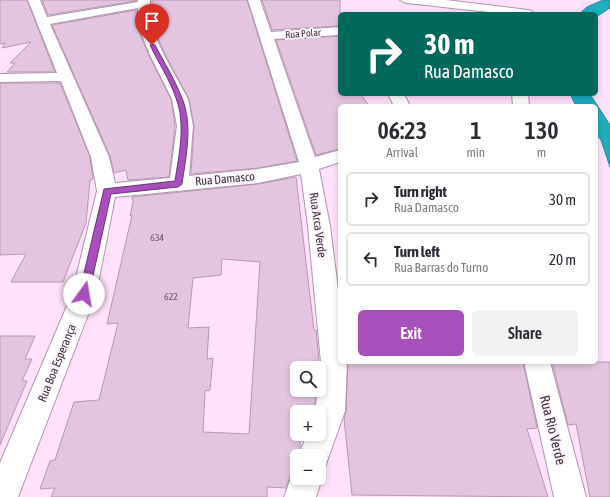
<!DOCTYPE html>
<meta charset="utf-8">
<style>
:root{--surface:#fff;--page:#f2f2f3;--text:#2b2b33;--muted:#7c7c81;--line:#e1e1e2;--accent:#a74fbb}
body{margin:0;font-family:"Asap Condensed",sans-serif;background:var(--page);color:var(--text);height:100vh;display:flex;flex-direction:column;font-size:15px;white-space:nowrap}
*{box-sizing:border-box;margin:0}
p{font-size:13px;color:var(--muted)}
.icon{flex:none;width:22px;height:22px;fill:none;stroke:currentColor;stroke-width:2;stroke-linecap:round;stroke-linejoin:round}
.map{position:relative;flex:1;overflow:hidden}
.panel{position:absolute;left:338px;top:104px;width:260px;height:260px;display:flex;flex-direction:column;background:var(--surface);border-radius:6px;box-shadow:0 2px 6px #0003}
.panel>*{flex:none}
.top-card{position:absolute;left:338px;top:12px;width:260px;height:84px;border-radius:6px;box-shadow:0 2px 6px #0003;background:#00695c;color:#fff;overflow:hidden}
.fabs{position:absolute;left:290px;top:361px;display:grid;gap:8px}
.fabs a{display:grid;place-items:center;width:36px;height:36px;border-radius:6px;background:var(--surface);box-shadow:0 2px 6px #0003;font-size:20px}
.pin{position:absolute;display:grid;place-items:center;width:34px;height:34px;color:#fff;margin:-41px -17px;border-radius:50% 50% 50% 0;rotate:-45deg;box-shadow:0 0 4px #0007}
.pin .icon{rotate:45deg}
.me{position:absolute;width:44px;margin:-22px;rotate:13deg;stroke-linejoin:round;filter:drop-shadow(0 0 3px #0008)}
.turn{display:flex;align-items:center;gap:14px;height:84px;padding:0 20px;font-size:18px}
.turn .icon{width:52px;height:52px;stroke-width:2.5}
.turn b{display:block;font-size:28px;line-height:34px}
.eta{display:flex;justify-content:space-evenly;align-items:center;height:68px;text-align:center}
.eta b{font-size:24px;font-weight:600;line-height:28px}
.primary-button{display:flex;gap:8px;margin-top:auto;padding:8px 20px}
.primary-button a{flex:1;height:46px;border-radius:6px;background:var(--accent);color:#fff;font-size:16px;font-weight:600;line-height:46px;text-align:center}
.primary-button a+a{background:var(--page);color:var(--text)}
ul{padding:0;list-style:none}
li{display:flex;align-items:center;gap:12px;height:54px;margin:0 8px 6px;padding:0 12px;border:2px solid var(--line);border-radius:6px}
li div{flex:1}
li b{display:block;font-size:15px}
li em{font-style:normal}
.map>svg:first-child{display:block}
.water{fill:#1caec1;stroke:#268999}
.building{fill:#e3c5df;stroke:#b598b1;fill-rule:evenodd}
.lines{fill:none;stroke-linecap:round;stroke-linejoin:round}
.minor-casing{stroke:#b195ad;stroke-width:2}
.minor{fill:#fff;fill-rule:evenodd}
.route{fill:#a74fbb;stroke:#6d337a}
.labels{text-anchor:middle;stroke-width:3.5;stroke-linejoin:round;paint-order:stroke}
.far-street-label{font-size:10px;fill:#3e323c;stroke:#fdf6fc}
.number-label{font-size:10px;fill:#675765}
.street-label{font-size:12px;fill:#3e323c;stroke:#fdf6fc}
.near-street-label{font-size:14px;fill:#3e323c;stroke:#fdf6fc}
</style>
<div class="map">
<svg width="610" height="497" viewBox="0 0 610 497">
<rect width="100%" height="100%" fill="#ffe1fb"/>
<!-- water -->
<g class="water">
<polygon points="603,0 610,0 610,8 596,17 596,14 579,14 587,7"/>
<polygon points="570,94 590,94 610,125 610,167 601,140 596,134 596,106 576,106"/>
</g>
<!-- building -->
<g class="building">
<polygon points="0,0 27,0 55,72 7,72 15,63 10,63 31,42 2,48 5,43 0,44"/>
<polygon points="42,0 136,0 136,1 48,15"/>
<polygon points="152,0 247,0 297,161 258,168 191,174 194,126 189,99 165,54 152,25"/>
<polygon points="262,0 340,0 340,26 272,30"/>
<polygon points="136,10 137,26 149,56 171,99 175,126 169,177 128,180 126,170 114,173 110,156 52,25"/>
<polygon points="340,36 340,94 361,94 369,106 340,106 340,149 316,155 276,40"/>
<polygon points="0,83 60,83 90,157 93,179 90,180 86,223 63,282 11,282 26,254 0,255"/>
<path d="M296,177L314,330H316L319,362V369L297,368V390H316L314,412H297V434H300V448L298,454H292L291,473L286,488L267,487V497H51L55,488L40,489L50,461L55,460L74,402L99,400L118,323L107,324L132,215L130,216L133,202L132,197L258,184ZM222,259L260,262L249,434L203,432L205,391L210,390L213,358L207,359L209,327L188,328L193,278L221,275Z"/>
<polygon points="0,336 35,336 25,359 32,359 22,381 27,381 0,445"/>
<polygon points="348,362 523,362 537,428 527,429 548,497 352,495 344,419 346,411"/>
<polygon points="552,362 610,362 610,497 590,497 576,424 568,425"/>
</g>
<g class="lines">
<defs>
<g id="minor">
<path d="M28,0H40L47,17L138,2V0H150V25L164,55L188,99L193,126L189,176L258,169L299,162L248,0H260L271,32L340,27V35L274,39L315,157L340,150V162L319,169L330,226L340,305V362H347L345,411L325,467L319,469V456H299L307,434H319V412H315L318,390H319L321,362L308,226L301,174L258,183L115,197L96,294L18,497H0V463L72,294L97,191L91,157L61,81L0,82V74L57,73ZM138,8V25L150,55L172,99L177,126L170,178L115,183L109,157L50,24Z"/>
<path d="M400,0H446L528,10L532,11L534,14C491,14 449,7 406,3Z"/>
<polygon points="388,94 404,94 410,106 394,106"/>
<polygon points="512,94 528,94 529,106 513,106"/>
<polygon points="524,362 550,362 586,497 554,497"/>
<polygon points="297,466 297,478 319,478 319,471 322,478 316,497 284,497 295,467"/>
</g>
</defs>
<!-- minor casing -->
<use href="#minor" class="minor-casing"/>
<!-- minor -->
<use href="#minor" class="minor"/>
</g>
<!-- route -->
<path class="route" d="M152,44L155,45C164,62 175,80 182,98C193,125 186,156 182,184L178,187L111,194L89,294L88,298L84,299L81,298L79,294L104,189L175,181C179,154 186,125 176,98C170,80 158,62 150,45Z"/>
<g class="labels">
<!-- far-street labels -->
<g class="far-street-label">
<text transform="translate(303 33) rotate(-4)" y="4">Rua Polar</text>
</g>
<!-- number labels -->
<g class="number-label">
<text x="157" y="241">634</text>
<text x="171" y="300">622</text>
</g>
<!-- street labels -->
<g class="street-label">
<text transform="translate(225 179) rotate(-5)" y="4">Rua Damasco</text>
<text transform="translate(318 225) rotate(82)" y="4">Rua Arca Verde</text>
<text transform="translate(57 363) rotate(-68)" y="4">Rua Boa Esperança</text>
</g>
<!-- near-street labels -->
<g class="near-street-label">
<text transform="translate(553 430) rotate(76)" y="5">Rua Rio Verde</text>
</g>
</g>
</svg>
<div class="fabs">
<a><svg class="icon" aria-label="search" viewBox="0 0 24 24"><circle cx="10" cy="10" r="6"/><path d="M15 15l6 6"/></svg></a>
<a>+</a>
<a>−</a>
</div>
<div class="pin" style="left:152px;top:45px;background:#d93025"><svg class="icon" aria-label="arrive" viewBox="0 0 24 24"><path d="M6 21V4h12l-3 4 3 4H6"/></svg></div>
<svg class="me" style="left:84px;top:294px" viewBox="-20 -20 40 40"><circle r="19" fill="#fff"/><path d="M0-13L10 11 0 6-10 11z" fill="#a74fbb"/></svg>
<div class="top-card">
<div class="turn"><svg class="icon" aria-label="right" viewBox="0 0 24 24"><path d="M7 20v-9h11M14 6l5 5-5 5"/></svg><div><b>30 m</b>Rua Damasco</div></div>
</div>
<section class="panel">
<div class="eta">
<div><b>06:23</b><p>Arrival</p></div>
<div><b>1</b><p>min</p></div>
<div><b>130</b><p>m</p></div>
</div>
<ul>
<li><svg class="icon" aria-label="right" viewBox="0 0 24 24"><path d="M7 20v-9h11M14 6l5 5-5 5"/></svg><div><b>Turn right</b><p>Rua Damasco</p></div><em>30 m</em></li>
<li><svg class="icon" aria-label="left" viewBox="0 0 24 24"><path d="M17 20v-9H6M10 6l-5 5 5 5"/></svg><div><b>Turn left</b><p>Rua Barras do Turno</p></div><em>20 m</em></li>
</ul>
<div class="primary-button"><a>Exit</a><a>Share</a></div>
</section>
</div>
